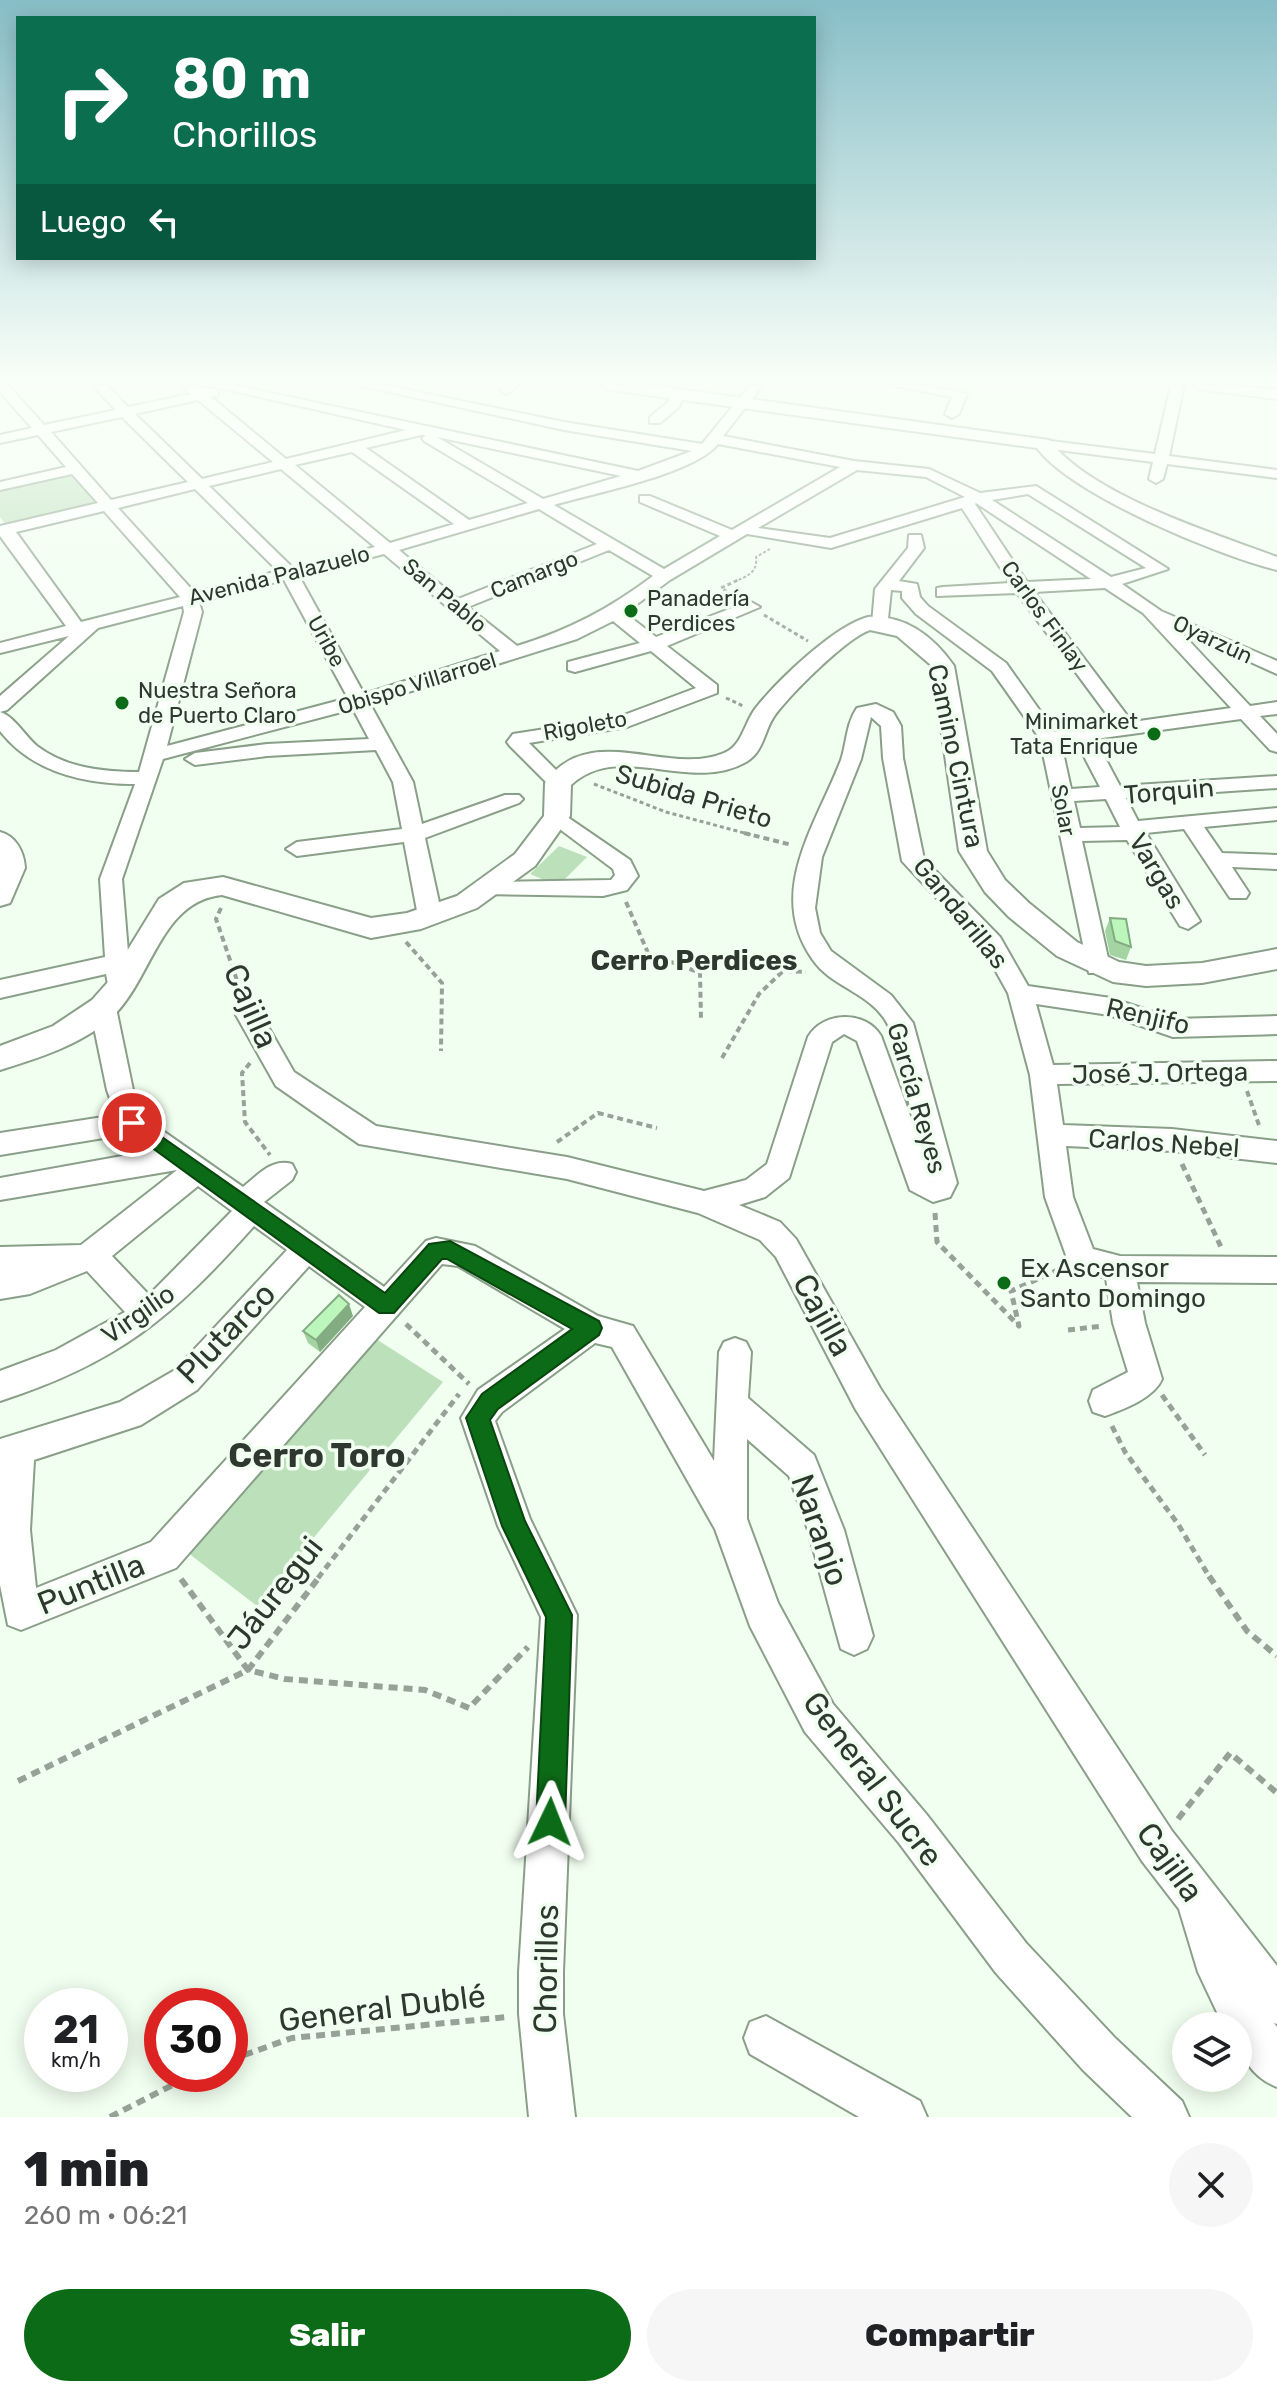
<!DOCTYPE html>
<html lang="es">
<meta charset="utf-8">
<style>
:root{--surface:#fff;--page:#f6f6f6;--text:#202124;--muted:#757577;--accent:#0c6b16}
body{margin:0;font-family:Rubik,sans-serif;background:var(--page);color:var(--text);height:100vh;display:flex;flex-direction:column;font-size:30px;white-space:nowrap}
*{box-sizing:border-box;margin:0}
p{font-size:26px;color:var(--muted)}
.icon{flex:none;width:44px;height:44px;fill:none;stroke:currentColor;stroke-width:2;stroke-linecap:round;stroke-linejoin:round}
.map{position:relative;height:2117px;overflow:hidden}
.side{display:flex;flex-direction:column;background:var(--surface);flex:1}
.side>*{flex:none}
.top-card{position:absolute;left:16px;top:16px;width:800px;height:244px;border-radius:0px;box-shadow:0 4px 20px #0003;background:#0b6e4f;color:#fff;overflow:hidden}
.buttons{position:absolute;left:1172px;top:2012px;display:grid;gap:16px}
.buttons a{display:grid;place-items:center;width:80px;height:80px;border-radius:50%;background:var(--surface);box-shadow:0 4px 20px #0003;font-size:40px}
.speed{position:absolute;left:24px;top:1988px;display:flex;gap:16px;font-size:40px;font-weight:700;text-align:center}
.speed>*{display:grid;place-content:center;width:104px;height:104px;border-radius:50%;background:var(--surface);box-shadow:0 4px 20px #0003;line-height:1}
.speed small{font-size:20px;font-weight:400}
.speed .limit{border:12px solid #d22;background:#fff;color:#111}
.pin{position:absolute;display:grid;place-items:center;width:68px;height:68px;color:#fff;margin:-34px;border:4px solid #fff;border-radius:50%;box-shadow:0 2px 8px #0007}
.me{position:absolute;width:88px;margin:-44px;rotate:2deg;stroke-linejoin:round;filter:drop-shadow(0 0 6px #0008)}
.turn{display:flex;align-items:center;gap:28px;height:168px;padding:0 24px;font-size:36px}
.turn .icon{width:104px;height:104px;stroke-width:2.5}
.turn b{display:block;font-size:56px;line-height:68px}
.then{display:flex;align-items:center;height:76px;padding:0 24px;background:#0003;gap:16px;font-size:30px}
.round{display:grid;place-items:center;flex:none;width:84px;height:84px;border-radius:42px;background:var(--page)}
.head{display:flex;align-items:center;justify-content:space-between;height:136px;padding:0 24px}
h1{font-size:48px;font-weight:800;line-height:60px}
.cta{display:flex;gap:16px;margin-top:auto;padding:16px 24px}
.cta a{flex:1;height:92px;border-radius:48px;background:var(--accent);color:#fff;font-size:32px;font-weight:800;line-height:92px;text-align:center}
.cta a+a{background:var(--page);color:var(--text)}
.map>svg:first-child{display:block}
.green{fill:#bce0ba}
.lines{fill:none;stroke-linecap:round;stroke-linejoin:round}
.minor-casing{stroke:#899f88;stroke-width:4}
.major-casing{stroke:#899f88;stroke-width:4}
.path-far4{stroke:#96a295;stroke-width:2;stroke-dasharray:3 2;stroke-linecap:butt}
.path-far3{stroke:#96a295;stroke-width:3;stroke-dasharray:4 3;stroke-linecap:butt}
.path-far2{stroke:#96a295;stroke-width:4;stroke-dasharray:6 4;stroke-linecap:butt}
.path-far1{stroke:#96a295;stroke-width:5;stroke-dasharray:7 5;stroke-linecap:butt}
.path{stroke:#96a295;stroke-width:6;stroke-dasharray:9 6;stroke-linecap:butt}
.minor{fill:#fff;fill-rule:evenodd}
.major{fill:#fff;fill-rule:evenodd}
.wall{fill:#a3d4a1}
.shaded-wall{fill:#84ac83}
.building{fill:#bdf6bb;stroke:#84ac83;stroke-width:2}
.route{fill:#0c6b16;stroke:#08460e;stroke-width:2}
.poi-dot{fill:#0c6b16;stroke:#f1fff0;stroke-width:3}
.labels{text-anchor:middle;stroke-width:7;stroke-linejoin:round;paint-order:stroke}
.far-street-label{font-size:22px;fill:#2f382e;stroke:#f1fff0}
.far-poi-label{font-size:22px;fill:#2f382e;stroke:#f1fff0;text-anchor:start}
.street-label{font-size:26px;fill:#2f382e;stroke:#f1fff0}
.poi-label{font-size:26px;fill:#2f382e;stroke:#f1fff0;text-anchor:start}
.neighbourhood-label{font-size:28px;font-weight:bold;fill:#2f382e;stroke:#f1fff0}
.near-street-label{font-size:32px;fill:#2f382e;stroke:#f1fff0}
.near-neighbourhood-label{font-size:34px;font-weight:bold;fill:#2f382e;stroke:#f1fff0}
</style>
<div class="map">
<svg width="1277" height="2117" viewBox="0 0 1277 2117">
<rect width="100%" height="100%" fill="#f1fff0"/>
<!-- green -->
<g class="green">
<polygon points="72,472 97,502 5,524 0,517 0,488"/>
<polygon points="559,846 587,857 558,886 530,874"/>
<polygon points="373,1337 443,1382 257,1606 183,1549"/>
</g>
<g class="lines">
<defs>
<g id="minor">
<path d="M0,385H8L44,425L116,410L92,385H106L128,407L191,394L182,385L218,390V396L211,397L286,459L406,430L207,385H233L638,471L692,451L564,430L357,385H384L564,422L702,444L750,385H763L723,436L854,461L929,469L980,493L1036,486L1168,569L1122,584L1161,611L1277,661V674L1178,629L1250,706L1277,702V714L1260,716L1277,734V752L1270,750L1241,719L1095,739L1120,786L1277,776V788L1126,798L1138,821L1277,808V820L1204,827L1222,853L1277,855V869L1232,867L1249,893L1246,898H1230L1184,829L1146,833L1200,921L1188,929L1180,926L1127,840L1082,841L1110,967L1107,973H1089L1040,739L992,671L916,614L902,598V591L891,590L887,628H875L872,624L875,589L908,548L909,535H921L924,548L899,581L917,584L920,597L928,606L1006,663L1055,732L1114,724L1017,593L937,596V588L943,587L1010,583L962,508L831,548L747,534L670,580L625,613L656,637L745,603L751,602L760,607L667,646L717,685V693L627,727L529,743L565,779L568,783L565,787H551L510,746L507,742L513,734L616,718L696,688L651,651L575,672L568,670V662L640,643L613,621L577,639L370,704L413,782L422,824L505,795H519L523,799L519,803L425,838L442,916L438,921L430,924L418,916L404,842L297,856L286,849L297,842L402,829L393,782L376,750L267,756L195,765L185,759L195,753L267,744L369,739L353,709L163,759L122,879L131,989L128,995H110L106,974L0,998V980L105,957L100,879L135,784C85,784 33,773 0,731V712C14,716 25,736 37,746C66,768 103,772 139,772L184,612L183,606L98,628L7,710L0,712V696L69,636L0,653V643L66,626L0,536V526L98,503L72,474L0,490V482L66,467L38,435L0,443V435L32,428L0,392ZM198,400L273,462L202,479L135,414ZM122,417L188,482L111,500L51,432ZM421,435H426L422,438L424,441L528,503L469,520L366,448ZM437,437L621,476L543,499ZM718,444L840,467L732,530L650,496H640V502L720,536L664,569L554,505C594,493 694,474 718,444ZM352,452L454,524L390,543L295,465ZM281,469L375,547L293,568L209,486ZM857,470L926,477L965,497L830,538L758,528ZM195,489L278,571L195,593L118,508ZM1028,494L1146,568L1111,577L992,500ZM975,504L976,503L1091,579L1027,582ZM539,509L597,544L458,599L399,550ZM104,511L180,597L81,622L16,532ZM609,550L653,576C609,609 569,630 517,646L468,607ZM384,554L500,651L364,694L299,576ZM284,580L348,698L167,746L202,612L199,602ZM1105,588L1143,613L1231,708L1132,722L1034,592ZM1076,741L1100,787L1071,789L1061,743ZM1106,799L1120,827L1080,828L1074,801Z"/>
<polygon points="504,385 518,385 507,394 500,390"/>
<polygon points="890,385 926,385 967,394 959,414 952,418 945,414 952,397"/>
<polygon points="1171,385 1184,385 1169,456 1277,470 1277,478 1167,464 1163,479 1156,483 1149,479 1153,462 1043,448 1036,444 1043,440 1155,454"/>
<polygon points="672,392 684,395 679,407 660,423 650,423 650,417 668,402"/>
<path d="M876,704L893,712L901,726L903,758L924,859L1000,937L1028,986L1111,998L1174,1019L1277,1016V1034L1173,1037L1109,1015L1036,1004L1053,1065L1277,1061V1081L1057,1084L1063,1125L1172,1129L1277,1141V1163L1172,1151L1066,1146L1073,1197L1093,1249L1120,1256L1277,1257V1283L1137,1282L1145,1323L1162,1379C1154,1398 1124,1409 1105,1416L1093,1412L1089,1401L1093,1390L1128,1372L1113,1323L1106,1278L1071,1267L1067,1258L1045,1197L1030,1075L1008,993L983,948L902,861L883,758L881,726L871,717L861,759L822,857L815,908L820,933L831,951L891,995L913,1023L957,1183L950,1197L933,1202L910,1190L857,1041L844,1034L832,1042L789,1178L765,1197L739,1205L780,1222L796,1239L880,1388L1172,1831L1277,1966V2024L1274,2023L1277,2027V2087C1250,2076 1238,2054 1238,2026L1223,2025L1198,1972L1179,1909L1142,1861L856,1410L776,1257L760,1240L698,1213L567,1179L359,1144L276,1086L236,1015L240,1009H258L294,1072L376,1126L567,1157L704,1191L746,1180L767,1164L808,1037C823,1011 866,1010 881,1036L915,1129C907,1098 901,1050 887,1023C871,993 831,987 813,960C765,893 816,825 841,760C847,742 846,724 857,708Z"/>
<polygon points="557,810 630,860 638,876 627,890 603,896 480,894 477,889 488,882 611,880 615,875 613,869 549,821 546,816"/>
<path d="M103,999L112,1002L116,1008L133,1090L143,1117L243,1187C258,1175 272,1158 292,1164L296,1172L292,1180L264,1202L384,1287L426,1241L436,1238L475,1246L598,1316L633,1326L714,1461L719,1352L724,1342L735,1338L746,1342L751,1352L748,1398L814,1455L844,1530L873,1636L867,1649L854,1655L841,1649L808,1530L789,1476L747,1439V1519L778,1603L833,1704L927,1815L1026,1943L1115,2038L1182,2101L1189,2117H1132L1083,2070L996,1973L899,1843L805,1732L750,1626L715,1529L612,1347L595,1343L502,1412L495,1421L530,1519L577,1615L563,1972V2014L575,2117H529L519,2014V1972L541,1617L498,1526L461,1418L478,1390L565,1329L458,1266L442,1264L176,1568L21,1630L8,1625L0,1585V1439L120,1402L175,1370L287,1250L254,1226C173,1317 118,1363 0,1401V1371L56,1350L125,1312L87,1271L30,1294L0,1299V1273L3,1272L0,1273V1247L81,1245L177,1170L0,1200V1178L150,1151L128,1134L0,1155V1133L116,1115L107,1090L90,1008L94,1002ZM198,1186L232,1211L149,1295L112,1256ZM309,1266L365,1307L151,1542L36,1588L30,1530L34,1460L141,1425L197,1390Z"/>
<polygon points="766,2016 920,2101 927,2117 859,2117 750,2054 744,2038 750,2022"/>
</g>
<g id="major">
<path d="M602,385H648L1049,440C1092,496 1211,532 1277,557V570C1219,556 1072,495 1037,448L610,390Z"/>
<polygon points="1194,385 1277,389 1277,399 1202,390"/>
<path d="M868,617C905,615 933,636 954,666L987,851L1005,880L1029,903L1077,942L1119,962L1146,966L1202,963L1277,949V969L1202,983L1146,986L1113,982L1057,956L1009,917L985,892L959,851L932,666L897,636L870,630C846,638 791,694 775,715C764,730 764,752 746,762C690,794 619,740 571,785L570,816L535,866L477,908L421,929L371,938L222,895C162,901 153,974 116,1013C87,1043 39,1058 0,1070V1046L53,1026L92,1000L108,982L159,899L184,883L223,877L371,918L407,913L457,896L515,854L544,816L545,783C589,719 667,777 724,753C742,746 744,724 755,709C777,681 834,626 868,617Z"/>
<path d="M0,832C16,836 24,852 25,868L10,903L0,906Z"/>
</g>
</defs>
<!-- minor casing -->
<use href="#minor" class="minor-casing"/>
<!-- major casing -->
<use href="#major" class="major-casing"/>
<!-- path-far4 -->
<path class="path-far4" d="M734,582C747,576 758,573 756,557L770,549"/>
<!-- path-far3 -->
<g class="path-far3">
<polyline points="733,595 721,588 738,580"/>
<polyline points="764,615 808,641"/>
<polyline points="726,698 743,706"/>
<polyline points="594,784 666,812 752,835"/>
</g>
<!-- path-far2 -->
<g class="path-far2">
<polyline points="744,833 792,845"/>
<polyline points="626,902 648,953 700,973 701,1020"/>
<polyline points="221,908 216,919 243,998"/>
<polyline points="406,942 442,983 441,1051"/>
<polyline points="722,1058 759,994 783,971 806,972"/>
<polyline points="250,1063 242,1073 245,1122 270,1155"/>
<polyline points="1247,1091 1260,1128"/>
<polyline points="557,1142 598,1113 657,1128"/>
</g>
<!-- path-far1 -->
<g class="path-far1">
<polyline points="1182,1164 1221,1247"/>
<polyline points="935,1213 937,1242 1019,1326 1011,1291 1060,1269"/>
<polyline points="406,1324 469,1384"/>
<polyline points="1068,1330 1103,1326"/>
<polyline points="1162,1395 1205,1455"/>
<polyline points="1112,1426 1125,1452 1178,1524 1210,1578"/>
<polyline points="318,1578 459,1394"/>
</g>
<!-- path -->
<g class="path">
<polyline points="1209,1576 1247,1631 1277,1656"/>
<polyline points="181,1579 248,1670 285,1679 425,1690 469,1708 528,1647"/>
<polyline points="18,1781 248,1670 320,1576"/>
<polyline points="1178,1819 1230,1753 1277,1793"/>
<polyline points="230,2060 292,2038 507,2017"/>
<polyline points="110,2117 194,2074"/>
</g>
<!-- minor -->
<use href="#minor" class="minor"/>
<!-- major -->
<use href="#major" class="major"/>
</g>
<!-- wall -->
<g class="wall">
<polygon points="1110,918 1131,947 1126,960 1110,955 1105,931"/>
<polygon points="353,1316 320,1352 308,1343 303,1331"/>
</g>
<!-- shaded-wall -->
<polygon class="shaded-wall" points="349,1304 353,1316 320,1352 316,1340"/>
<!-- building -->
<g class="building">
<polygon points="1110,918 1126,919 1131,947 1115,941"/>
<polygon points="339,1295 349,1304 316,1340 303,1331"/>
</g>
<!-- sky -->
<linearGradient id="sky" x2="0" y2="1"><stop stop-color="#87bec7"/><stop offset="0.56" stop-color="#f9fff8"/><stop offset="1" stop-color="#f9fff8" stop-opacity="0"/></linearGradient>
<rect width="1277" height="682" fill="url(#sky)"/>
<!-- route -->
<polygon class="route" points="132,1116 385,1293 429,1244 450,1241 599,1321 602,1328 599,1335 498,1409 490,1420 525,1521 572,1615 565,1822 560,1832 550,1837 540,1832 536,1822 546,1617 502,1526 466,1418 482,1394 572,1329 447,1259 442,1259 394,1313 379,1313 125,1128 122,1123"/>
<!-- markers -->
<g class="poi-dot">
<circle cx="631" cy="611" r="8"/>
<circle cx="122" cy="703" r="8"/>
<circle cx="1154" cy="734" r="8"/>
<circle cx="1004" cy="1283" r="8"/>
</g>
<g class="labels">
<!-- far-street labels -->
<g class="far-street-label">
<text transform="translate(534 574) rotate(-22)" y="8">Camargo</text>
<text transform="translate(279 575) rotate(-14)" y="8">Avenida Palazuelo</text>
<text transform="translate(445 595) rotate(40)" y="8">San Pablo</text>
<text transform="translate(1045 616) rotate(54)" y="8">Carlos Finlay</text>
<text transform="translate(1213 639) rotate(25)" y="8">Oyarzún</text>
<text transform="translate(327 641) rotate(61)" y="8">Uribe</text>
<text transform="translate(417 683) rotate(-17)" y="8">Obispo Villarroel</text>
<text transform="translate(585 725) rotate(-10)" y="8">Rigoleto</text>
<text transform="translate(1064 810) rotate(79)" y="8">Solar</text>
</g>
<!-- far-poi labels -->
<g class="far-poi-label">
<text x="647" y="606">Panadería<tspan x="647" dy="25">Perdices</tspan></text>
<text x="138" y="698">Nuestra Señora<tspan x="138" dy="25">de Puerto Claro</tspan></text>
<text x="1138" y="729" text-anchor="end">Minimarket<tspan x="1138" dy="25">Tata Enrique</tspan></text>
</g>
<!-- street labels -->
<g class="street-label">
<text transform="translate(956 756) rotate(78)" y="9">Camino Cintura</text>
<text transform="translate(1169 791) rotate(-5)" y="9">Torquin</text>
<text transform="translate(694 796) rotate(17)" y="9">Subida Prieto</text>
<text transform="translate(1157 871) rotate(59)" y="9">Vargas</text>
<text transform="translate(961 913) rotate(51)" y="9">Gandarillas</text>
<text transform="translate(1148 1016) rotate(13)" y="9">Renjifo</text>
<text transform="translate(1160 1073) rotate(-1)" y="9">José J. Ortega</text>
<text transform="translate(917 1098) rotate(74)" y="9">García Reyes</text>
<text transform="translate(1164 1143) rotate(4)" y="9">Carlos Nebel</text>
<text transform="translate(138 1314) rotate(-35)" y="9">Virgilio</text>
</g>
<!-- poi labels -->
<g class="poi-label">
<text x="1020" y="1277">Ex Ascensor<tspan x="1020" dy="30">Santo Domingo</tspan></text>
</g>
<!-- neighbourhood labels -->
<g class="neighbourhood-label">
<text x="694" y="970">Cerro Perdices</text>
</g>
<!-- near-street labels -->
<g class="near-street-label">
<text transform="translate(251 1006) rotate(66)" y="11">Cajilla</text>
<text transform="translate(823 1315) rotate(61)" y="11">Cajilla</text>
<text transform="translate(226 1333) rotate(-46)" y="11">Plutarco</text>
<text transform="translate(820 1530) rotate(71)" y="11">Naranjo</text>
<text transform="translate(91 1584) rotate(-22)" y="11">Puntilla</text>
<text transform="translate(275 1593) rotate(-52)" y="11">Jáuregui</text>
<text transform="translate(873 1779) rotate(53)" y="11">General Sucre</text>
<text transform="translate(1170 1862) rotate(54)" y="11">Cajilla</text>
<text transform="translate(546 1969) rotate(-89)" y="11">Chorillos</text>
<text transform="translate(382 2008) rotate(-7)" y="11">General Dublé</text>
</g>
<!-- near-neighbourhood labels -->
<g class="near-neighbourhood-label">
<text x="317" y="1467">Cerro Toro</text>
</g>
</g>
</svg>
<div class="buttons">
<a><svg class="icon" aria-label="layers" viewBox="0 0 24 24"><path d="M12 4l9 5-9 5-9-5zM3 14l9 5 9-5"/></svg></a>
</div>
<div class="speed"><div>21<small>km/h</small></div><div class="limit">30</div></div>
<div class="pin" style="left:132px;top:1123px;background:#d93025"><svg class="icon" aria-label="arrive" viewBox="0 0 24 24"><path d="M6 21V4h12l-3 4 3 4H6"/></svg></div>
<svg class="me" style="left:550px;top:1822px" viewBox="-20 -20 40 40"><path d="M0-17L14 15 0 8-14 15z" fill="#0c6b16" stroke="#fff" stroke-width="4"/></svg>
<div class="top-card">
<div class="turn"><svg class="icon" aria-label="right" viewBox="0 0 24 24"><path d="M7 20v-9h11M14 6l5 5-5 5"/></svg><div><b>80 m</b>Chorillos</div></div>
<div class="then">Luego<svg class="icon" aria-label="left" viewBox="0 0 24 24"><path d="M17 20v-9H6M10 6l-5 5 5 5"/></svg></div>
</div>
</div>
<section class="side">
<div class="head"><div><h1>1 min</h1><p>260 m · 06:21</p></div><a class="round"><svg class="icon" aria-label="close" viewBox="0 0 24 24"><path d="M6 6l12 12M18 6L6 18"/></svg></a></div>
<div class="cta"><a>Salir</a><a>Compartir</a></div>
</section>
